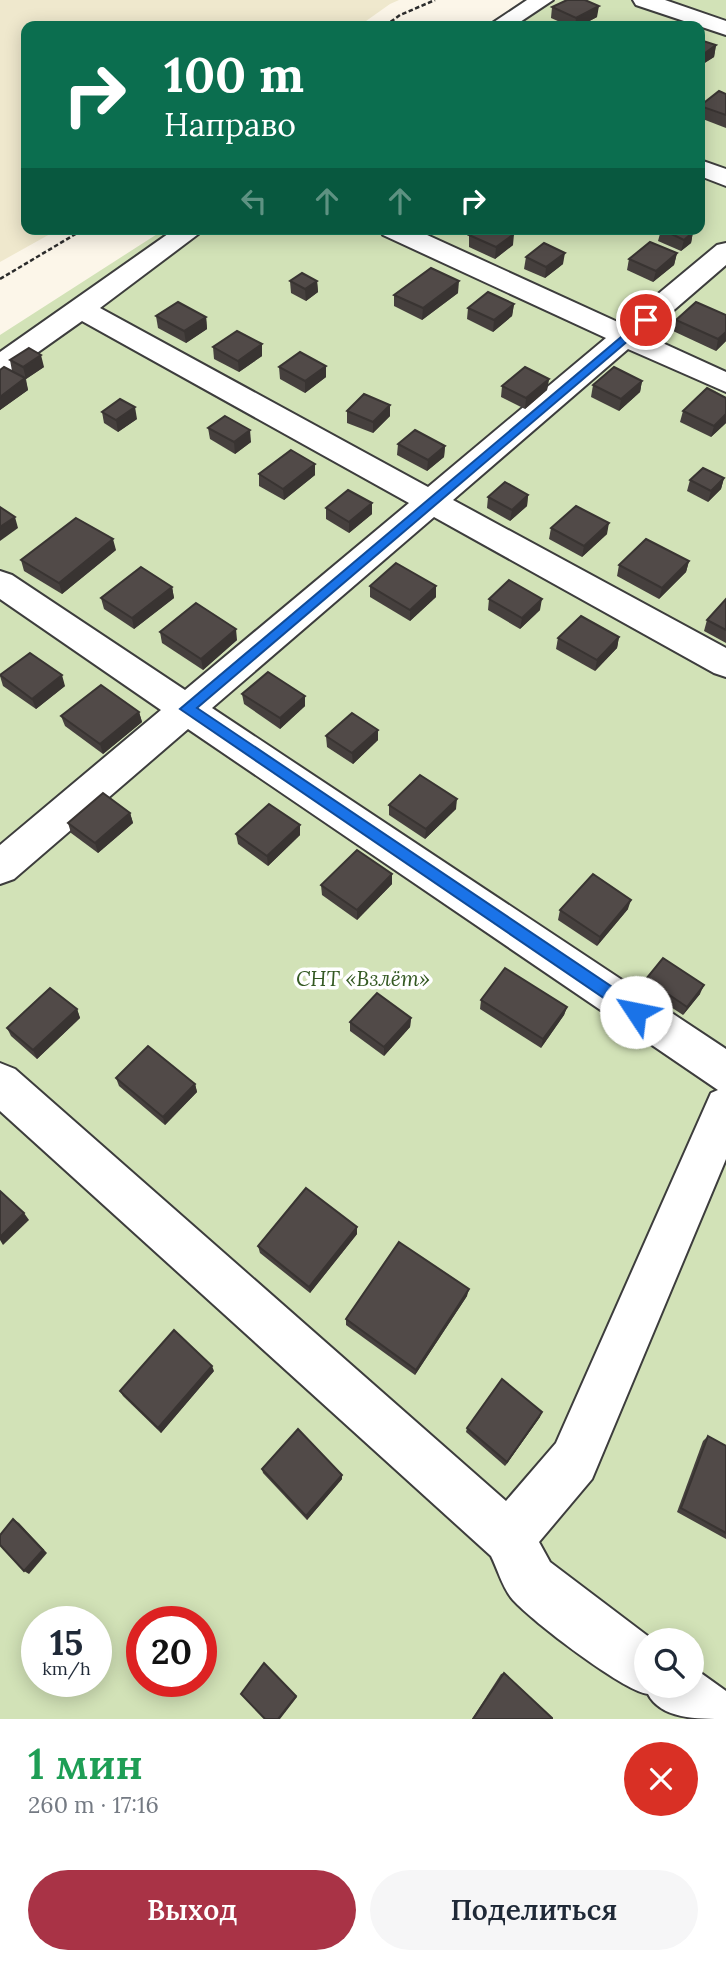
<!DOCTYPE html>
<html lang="ru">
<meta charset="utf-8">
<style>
:root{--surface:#fff;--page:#f6f6f7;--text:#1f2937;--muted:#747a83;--accent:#a93346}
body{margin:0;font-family:Lora,serif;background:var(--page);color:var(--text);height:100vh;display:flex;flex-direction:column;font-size:26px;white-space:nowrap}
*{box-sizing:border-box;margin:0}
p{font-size:23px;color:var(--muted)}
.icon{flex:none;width:38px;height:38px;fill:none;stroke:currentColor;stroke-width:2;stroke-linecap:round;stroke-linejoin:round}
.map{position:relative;height:1719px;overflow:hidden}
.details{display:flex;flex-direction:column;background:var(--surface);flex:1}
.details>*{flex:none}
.guide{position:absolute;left:21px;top:21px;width:684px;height:214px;border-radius:14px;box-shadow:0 4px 18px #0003;background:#0b6e4f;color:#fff;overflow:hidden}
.buttons{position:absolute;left:634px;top:1628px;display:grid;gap:14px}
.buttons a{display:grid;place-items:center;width:70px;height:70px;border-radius:50%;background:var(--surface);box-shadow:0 4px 18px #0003;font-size:35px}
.speed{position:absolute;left:21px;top:1606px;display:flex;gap:14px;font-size:35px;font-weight:700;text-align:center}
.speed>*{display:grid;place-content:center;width:91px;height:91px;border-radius:50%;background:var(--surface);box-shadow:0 4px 18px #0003;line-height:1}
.speed small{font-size:18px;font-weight:400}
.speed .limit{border:10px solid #d22;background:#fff;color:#111}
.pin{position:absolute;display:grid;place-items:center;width:60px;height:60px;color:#fff;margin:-30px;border:4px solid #fff;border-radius:50%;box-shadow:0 2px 7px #0007}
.me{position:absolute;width:77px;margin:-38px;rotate:304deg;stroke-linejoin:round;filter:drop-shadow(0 0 5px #0008)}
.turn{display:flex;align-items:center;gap:24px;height:147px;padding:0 28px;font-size:32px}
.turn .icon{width:91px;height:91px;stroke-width:2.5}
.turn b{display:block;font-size:49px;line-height:60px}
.lanes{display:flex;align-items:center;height:66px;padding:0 28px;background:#0003;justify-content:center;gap:35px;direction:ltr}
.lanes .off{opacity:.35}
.round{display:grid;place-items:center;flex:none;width:74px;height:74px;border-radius:37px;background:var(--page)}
.summary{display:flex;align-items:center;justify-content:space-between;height:119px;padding:0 28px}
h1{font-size:42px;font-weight:600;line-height:52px;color:#1e9e55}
.action{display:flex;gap:14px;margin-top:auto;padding:14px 28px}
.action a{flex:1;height:80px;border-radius:42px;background:var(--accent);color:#fff;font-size:28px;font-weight:600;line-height:80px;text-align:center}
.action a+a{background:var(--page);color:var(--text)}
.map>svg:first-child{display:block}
.farmland{fill:#efe8cd}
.green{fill:#d2e2b7;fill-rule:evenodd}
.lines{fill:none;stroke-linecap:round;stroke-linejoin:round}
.minor-casing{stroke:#3d3d3d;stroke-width:4}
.path{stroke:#2c2c2c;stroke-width:2.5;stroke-dasharray:4.5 2.5;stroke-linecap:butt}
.minor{fill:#fff;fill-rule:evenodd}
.wall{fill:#46403e}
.shaded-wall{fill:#393432}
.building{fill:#514a48;stroke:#393432;stroke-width:2}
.route{fill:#1a73e8;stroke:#114b97;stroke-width:2}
.labels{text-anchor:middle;stroke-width:7;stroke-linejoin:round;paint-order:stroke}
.park-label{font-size:21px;font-style:italic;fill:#345923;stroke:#fff}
</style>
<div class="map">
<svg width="726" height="1719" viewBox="0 0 726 1719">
<rect width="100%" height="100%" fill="#fcf6e9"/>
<!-- farmland -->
<polygon class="farmland" points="0,0 399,0 390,4 359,26 26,26 26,229 59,229 0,262"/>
<!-- green -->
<path class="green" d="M526,0H726V1719H0V335L165,229H700V26H485ZM37,1622H96V1682H37ZM142,1622H201V1682H142ZM646,1640H691V1685H646Z"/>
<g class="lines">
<defs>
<g id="minor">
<polygon points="527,0 553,0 514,26 488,26"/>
<polygon points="633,0 665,0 726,21 726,35 636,5"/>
<polygon points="700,160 726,169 726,186 700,176"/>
<path d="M175,229H205L100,308L428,487L606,338L383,235L379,229H414L622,324L717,245L726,243V265L645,335L726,372V392L628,349L453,500L726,648V677L714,673L434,517L212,708L726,1049V1159L592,1479L539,1542L550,1562L653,1640H646V1685H691V1666L726,1691V1719C697,1719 661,1719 648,1694C623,1691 532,1621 513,1600C503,1589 498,1570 491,1556L0,1111V1063L15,1069L506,1501L556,1443L711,1093L718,1090L188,729L14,879L0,884V845L161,710L0,599V571L12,575L185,690L409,503L82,321L10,372L0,375V352Z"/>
</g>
</defs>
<!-- minor casing -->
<use href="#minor" class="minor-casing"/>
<!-- path -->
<g class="path">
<polyline points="385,26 400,15 435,0"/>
<polyline points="0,279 84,229"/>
</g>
<!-- minor -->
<use href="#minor" class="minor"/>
</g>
<!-- wall -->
<g class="wall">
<polygon points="552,7 597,17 580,26 569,26 551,18"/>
<polygon points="700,40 716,45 714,57 703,64 700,63"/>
<polygon points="726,94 726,128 700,118 700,105"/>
<polygon points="661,230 693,232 691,243 681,251 658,241"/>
<polygon points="469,235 513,245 495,259 469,247"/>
<polygon points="677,253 674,265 653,282 627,270 629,259"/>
<polygon points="526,257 563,264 545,278 524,269"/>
<polygon points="290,281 317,281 318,292 306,301 291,293"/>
<polygon points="458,293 422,320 394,306 394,295"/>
<polygon points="514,304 512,316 493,332 467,319 468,308"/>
<polygon points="726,315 726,341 716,351 673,331 676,320"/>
<polygon points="156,316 206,317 207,329 186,343 158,328"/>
<polygon points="262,344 262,356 239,372 214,359 213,347"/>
<polygon points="10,360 44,367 26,379 28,390 0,410 0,370 20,375 12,371"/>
<polygon points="326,366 326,377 305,393 280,379 279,367"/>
<polygon points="549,379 547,390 525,409 501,397 502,386"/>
<polygon points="642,381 640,392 619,411 591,397 593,385"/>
<polygon points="726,398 726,423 711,437 680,422 683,411"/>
<polygon points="390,405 390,416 373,433 347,423 347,411"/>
<polygon points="102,412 137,419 118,432 104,423"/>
<polygon points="208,428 251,442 235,454 210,439"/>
<polygon points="398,444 445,446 444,457 427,471 397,455"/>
<polygon points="259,474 315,475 284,500 259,486"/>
<polygon points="724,478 721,489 708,502 687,491 690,480"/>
<polygon points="528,495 527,506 510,521 487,508 488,497"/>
<polygon points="326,508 372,514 349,533 326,519"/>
<polygon points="551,528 607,534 582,557 549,539"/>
<polygon points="116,550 62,594 24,571 21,560"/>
<polygon points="689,561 686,572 659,599 617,576 619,565"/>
<polygon points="370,586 436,597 410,621 370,597"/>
<polygon points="172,587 174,598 134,629 104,609 101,598"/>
<polygon points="489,599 540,610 520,629 488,610"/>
<polygon points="726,599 726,643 704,631 707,620"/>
<polygon points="160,632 237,640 203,670 162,643"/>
<polygon points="619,637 617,648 595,671 556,649 558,638"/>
<polygon points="0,676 65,686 36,709 3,686"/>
<polygon points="242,694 305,706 280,729 244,704"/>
<polygon points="139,712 142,722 103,754 65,726 61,716"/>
<polygon points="326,736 378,740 353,764 327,747"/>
<polygon points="389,805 456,809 425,839 389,815"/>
<polygon points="130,813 133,823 98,853 71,833 68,823"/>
<polygon points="300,825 300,835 268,866 238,844 236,834"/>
<polygon points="392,884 357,920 322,895 321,885"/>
<polygon points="628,909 597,946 558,920 560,910"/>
<polygon points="646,979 700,994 683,1015 642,988"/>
<polygon points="481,1000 567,1007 564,1015 541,1048 480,1009"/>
<polygon points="77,1009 80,1018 37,1059 11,1036 7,1028"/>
<polygon points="411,1018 410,1027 384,1056 350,1031 350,1022"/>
<polygon points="116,1078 195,1084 197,1092 165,1125 119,1086"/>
<polygon points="357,1234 310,1293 260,1253 258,1246"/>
<polygon points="467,1296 415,1375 346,1325 346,1319"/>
<polygon points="214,1371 161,1433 123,1396 120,1391"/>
<polygon points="540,1417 505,1466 466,1432 467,1428"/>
<polygon points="708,1436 726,1446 726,1539 677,1512 703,1441"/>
<polygon points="262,1469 342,1479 307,1520 263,1473"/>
<polygon points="504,1673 552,1719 472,1719 501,1674"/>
</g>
<!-- shaded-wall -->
<g class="shaded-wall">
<polygon points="599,6 597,17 580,26 575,26 576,18"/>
<polygon points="716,45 714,57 703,64 705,53"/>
<polygon points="693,232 691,243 681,251 684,240"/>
<polygon points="514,234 513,245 495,259 496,247"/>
<polygon points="565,253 563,264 545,278 546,267"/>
<polygon points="677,253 674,265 653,282 656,271"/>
<polygon points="317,281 318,292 306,301 305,289"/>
<polygon points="459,281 458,293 422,320 423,308"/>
<polygon points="514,304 512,316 493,332 494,320"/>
<polygon points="206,317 207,329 186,343 184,331"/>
<polygon points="726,332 726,341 716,351 718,339"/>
<polygon points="262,344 262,356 239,372 238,361"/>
<polygon points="41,355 44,367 26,379 23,367"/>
<polygon points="326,366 326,377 305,393 305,381"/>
<polygon points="25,378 28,390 0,410 0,397"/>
<polygon points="549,379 547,390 525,409 526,398"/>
<polygon points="642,381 640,392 619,411 621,399"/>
<polygon points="390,405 390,416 373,433 373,422"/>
<polygon points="135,407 137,419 118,432 116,420"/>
<polygon points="726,414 726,423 711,437 714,426"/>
<polygon points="250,430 251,442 235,454 234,442"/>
<polygon points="445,446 444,457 427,471 428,460"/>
<polygon points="315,464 315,475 284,500 283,489"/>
<polygon points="724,478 721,489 708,502 711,491"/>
<polygon points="528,495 527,506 510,521 512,510"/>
<polygon points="372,503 372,514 349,533 349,522"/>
<polygon points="15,517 18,528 0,541 0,527"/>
<polygon points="609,523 607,534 582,557 584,546"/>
<polygon points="113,539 116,550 62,594 59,583"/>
<polygon points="689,561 686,572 659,599 662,588"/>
<polygon points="436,586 436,597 410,621 410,610"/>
<polygon points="172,587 174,598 134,629 132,618"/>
<polygon points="542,599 540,610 520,629 522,618"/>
<polygon points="236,629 237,640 203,670 201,659"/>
<polygon points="619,637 617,648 595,671 597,660"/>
<polygon points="62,675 65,686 36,709 32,699"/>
<polygon points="305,696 305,706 280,729 280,718"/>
<polygon points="139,712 142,722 103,754 100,744"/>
<polygon points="378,730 378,740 353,764 352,753"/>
<polygon points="457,799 456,809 425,839 426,829"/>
<polygon points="130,813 133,823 98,853 95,843"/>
<polygon points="300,825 300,835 268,866 267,856"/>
<polygon points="392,874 392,884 357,920 357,910"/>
<polygon points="631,900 628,909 597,946 600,937"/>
<polygon points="704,985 700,994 683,1015 687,1007"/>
<polygon points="567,1007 564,1015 541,1048 543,1039"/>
<polygon points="77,1009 80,1018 37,1059 33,1050"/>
<polygon points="411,1018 410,1027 384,1056 384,1047"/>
<polygon points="195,1084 197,1092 165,1125 163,1117"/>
<polygon points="24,1213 29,1220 3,1245 0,1240 0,1237"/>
<polygon points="357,1227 357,1234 310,1293 309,1287"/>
<polygon points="469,1289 467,1296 415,1375 416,1370"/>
<polygon points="212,1366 214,1371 161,1433 158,1428"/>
<polygon points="542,1412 540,1417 505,1466 507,1462"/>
<polygon points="342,1475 342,1479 307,1520 306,1516"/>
<polygon points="13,1519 19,1523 47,1553 29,1574 24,1571"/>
<polygon points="264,1663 297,1697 280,1719 278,1719"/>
</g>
<!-- building -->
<g class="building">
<polygon points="567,0 585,0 599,6 576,18 552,7"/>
<polygon points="700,40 716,45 705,53 700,51"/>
<polygon points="719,91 726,94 726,115 700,106"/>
<polygon points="478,229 503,229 514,234 496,247 469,235"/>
<polygon points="661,229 687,229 693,232 684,240"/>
<polygon points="650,242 677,253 656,271 629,259"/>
<polygon points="544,243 565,253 546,267 526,257"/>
<polygon points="431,268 459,281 423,308 394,295"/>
<polygon points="302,273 317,281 305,289 290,281"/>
<polygon points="488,292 514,304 494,320 468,308"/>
<polygon points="178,302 206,317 184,331 156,316"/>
<polygon points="696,302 726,315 726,332 718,339 676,320"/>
<polygon points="237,331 262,344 238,361 213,347"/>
<polygon points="29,348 41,355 23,367 10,360"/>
<polygon points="300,352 326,366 305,381 279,367"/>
<polygon points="4,367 25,378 0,397 0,370"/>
<polygon points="525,367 549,379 526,398 502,386"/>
<polygon points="614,367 642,381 621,399 593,385"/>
<polygon points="707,388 726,398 726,414 714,426 683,411"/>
<polygon points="364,394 390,405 373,422 347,411"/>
<polygon points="120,399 135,407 116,420 102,412"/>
<polygon points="225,416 250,430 234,442 208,428"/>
<polygon points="415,430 445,446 428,460 398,444"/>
<polygon points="291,450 315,464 283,489 259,474"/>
<polygon points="703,468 724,478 711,491 690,480"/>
<polygon points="505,482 528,495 512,510 488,497"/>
<polygon points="348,490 372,503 349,522 326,508"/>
<polygon points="576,506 609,523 584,546 551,528"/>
<polygon points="0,507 15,517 0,527"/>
<polygon points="76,518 113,539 59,583 21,560"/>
<polygon points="646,539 689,561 662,588 619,565"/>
<polygon points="396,563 436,586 410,610 370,586"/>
<polygon points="141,567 172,587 132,618 101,598"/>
<polygon points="509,580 542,599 522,618 489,599"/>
<polygon points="726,599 726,630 707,620"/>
<polygon points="196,603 236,629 201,659 160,632"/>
<polygon points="581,616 619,637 597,660 558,638"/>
<polygon points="30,653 62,675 32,699 0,675"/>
<polygon points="268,672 305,696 280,718 242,694"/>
<polygon points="101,685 139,712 100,744 61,716"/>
<polygon points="352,713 378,730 352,753 326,736"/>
<polygon points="420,775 457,799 426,829 389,805"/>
<polygon points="103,793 130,813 95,843 68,823"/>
<polygon points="269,804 300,825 267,856 236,834"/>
<polygon points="357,850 392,874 357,910 321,885"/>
<polygon points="593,874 631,900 600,937 560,910"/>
<polygon points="663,958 704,985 687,1007 646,979"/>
<polygon points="505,968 567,1007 543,1039 481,1000"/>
<polygon points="50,988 77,1009 33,1050 7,1028"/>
<polygon points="377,993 411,1018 384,1047 350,1022"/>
<polygon points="148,1046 195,1084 163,1117 116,1078"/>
<polygon points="306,1188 357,1227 309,1287 258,1246"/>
<polygon points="0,1191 24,1213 0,1237"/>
<polygon points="399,1242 469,1289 416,1370 346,1319"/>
<polygon points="174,1330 212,1366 158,1428 120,1391"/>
<polygon points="502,1379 542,1412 507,1462 467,1428"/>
<polygon points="298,1429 342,1475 306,1516 262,1469"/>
<polygon points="708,1436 726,1446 726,1533 681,1508"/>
<polygon points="13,1519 43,1550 24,1571 0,1545 0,1535"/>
<polygon points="264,1663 296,1696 278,1719 265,1719 241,1694"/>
<polygon points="504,1673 552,1718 552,1719 473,1719"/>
</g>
<!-- route -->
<polygon class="route" points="646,316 652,320 650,322 197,708 642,1007 645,1012 642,1018 636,1020 180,709"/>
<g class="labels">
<!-- park labels -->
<g class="park-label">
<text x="363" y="986">СНТ «Взлёт»</text>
</g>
</g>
</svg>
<div class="buttons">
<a><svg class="icon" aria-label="search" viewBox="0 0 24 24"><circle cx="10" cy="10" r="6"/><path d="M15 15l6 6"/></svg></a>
</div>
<div class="speed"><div>15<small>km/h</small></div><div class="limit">20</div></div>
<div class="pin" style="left:646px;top:320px;background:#d93025"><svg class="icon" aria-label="arrive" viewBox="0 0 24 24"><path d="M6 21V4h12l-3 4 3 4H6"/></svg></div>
<svg class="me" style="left:636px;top:1012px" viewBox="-20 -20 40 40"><circle r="19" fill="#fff"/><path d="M0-13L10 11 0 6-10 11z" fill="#1a73e8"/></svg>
<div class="guide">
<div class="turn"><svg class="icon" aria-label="right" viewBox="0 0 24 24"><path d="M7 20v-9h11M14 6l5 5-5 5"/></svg><div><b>100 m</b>Направо</div></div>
<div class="lanes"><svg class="icon off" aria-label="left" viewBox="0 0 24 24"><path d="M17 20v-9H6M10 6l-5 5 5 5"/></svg><svg class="icon off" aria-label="ahead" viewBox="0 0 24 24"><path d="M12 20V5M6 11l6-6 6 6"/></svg><svg class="icon off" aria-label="ahead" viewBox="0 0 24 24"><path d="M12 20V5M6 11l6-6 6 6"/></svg><svg class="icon" aria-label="right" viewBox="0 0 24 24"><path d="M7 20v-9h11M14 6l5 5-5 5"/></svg></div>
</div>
</div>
<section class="details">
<div class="summary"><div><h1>1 мин</h1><p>260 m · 17:16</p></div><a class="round" style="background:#d93025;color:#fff"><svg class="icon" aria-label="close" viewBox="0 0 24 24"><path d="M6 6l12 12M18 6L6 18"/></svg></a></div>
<div class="action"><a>Выход</a><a>Поделиться</a></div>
</section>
